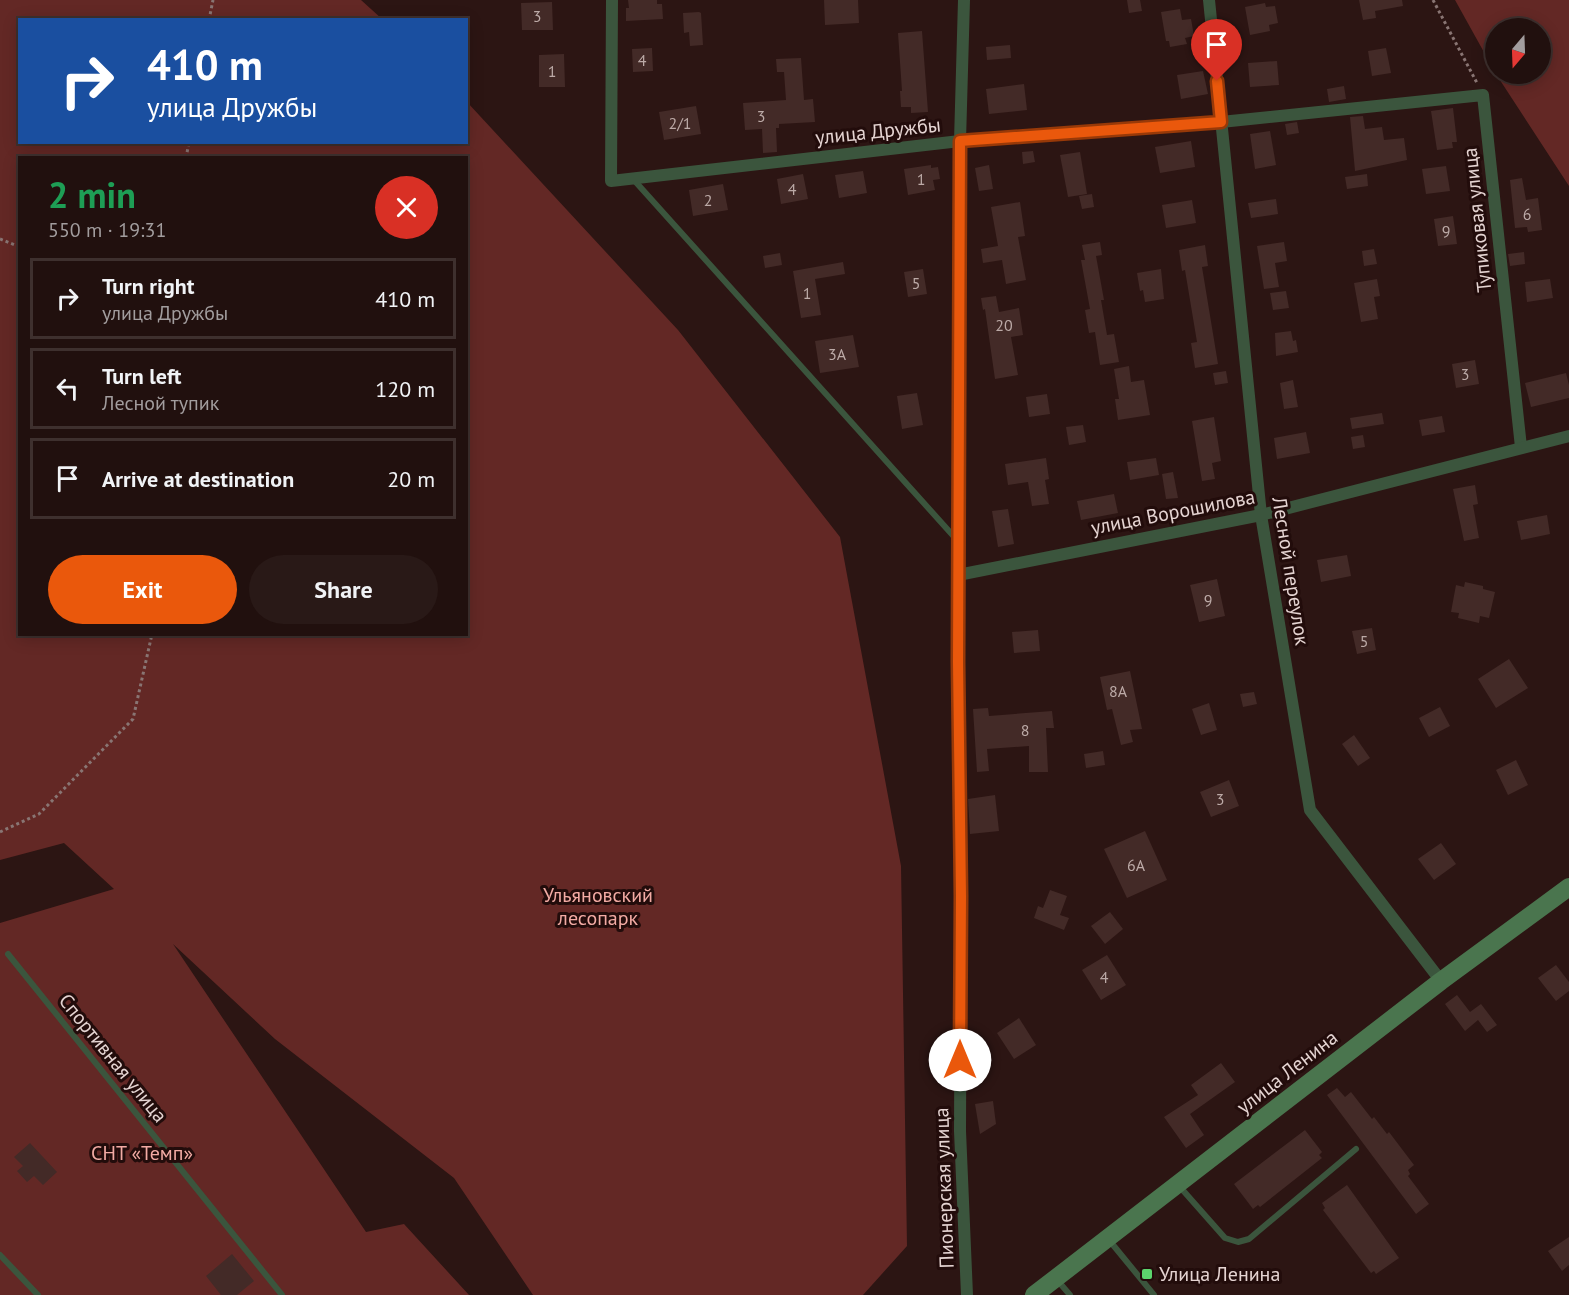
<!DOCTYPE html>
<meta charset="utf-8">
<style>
:root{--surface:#21100e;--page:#291917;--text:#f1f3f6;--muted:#a29d9e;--line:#3e302e;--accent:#ea580c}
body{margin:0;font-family:"PT Sans",sans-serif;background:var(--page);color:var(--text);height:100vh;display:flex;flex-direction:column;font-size:22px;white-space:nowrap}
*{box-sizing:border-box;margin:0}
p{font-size:20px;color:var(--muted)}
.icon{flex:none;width:33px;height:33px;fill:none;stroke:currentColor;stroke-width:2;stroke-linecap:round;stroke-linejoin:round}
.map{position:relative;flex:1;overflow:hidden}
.side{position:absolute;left:18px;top:156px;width:450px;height:480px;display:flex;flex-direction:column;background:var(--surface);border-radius:0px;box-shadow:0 3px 15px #0003,0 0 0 2px var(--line)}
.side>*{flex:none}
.hud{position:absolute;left:18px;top:18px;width:450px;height:126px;border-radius:0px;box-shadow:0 3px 15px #0003,0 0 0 2px var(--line);background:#1a4fa0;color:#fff;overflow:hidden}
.needle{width:39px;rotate:199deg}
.controls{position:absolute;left:1485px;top:18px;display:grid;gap:12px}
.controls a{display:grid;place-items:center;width:66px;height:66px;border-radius:50%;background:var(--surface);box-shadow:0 3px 15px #0003,0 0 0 2px var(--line);font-size:30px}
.pin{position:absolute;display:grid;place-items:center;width:51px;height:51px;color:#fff;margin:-62px -26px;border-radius:50% 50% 50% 0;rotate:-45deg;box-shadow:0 0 6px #0007}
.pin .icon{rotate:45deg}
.me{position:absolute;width:66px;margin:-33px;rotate:0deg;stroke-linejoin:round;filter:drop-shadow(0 0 4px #0008)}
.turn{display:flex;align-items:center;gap:21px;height:126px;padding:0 30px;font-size:27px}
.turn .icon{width:78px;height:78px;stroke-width:2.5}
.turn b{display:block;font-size:42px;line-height:51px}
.round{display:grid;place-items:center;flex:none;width:63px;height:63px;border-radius:32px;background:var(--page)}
.headline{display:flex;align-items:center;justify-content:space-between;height:102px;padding:0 30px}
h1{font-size:36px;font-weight:700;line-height:45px;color:#1e9e55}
.cta{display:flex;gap:12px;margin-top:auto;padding:12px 30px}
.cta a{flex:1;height:69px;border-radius:36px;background:var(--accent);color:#fff;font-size:24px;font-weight:700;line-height:69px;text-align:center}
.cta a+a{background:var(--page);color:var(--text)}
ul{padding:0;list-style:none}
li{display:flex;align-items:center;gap:18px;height:81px;margin:0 12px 9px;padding:0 18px;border:3px solid var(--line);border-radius:0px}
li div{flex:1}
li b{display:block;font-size:22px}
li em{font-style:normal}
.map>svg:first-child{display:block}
.green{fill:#632825;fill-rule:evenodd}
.building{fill:#432a27}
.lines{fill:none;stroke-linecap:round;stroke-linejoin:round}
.path{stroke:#897573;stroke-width:3;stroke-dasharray:3 3;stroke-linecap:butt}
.lane{stroke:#3b553d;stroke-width:6}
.street{stroke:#3b553d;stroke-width:12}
.secondary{stroke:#4a754e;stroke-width:18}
.route-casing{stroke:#983908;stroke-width:15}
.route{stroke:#ea580c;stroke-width:10}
.poi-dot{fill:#5cd56d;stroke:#220c0b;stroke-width:2}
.labels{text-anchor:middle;stroke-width:6;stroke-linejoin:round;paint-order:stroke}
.number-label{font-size:16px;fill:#bcaaa7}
.street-label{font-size:20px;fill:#e5d4d2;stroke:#220c0b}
.park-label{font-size:20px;fill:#f3aba4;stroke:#220c0b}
.poi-label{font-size:20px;fill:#e5d4d2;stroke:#220c0b;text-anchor:start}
</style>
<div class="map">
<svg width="1569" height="1295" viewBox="0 0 1569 1295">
<rect width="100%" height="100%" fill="#2c1513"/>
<!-- green -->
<g class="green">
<path d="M0,0H361L382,19L20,20V142H466L467,102L678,330L840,537L901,866L907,1246L863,1295H533L454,1178L275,1039L173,944L366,1232L404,1224L469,1295H0V923L114,889L64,843L0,860ZM20,158H466V634H20Z"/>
<polygon points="1455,0 1569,0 1569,186 1496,74 1540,74 1540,28 1496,28 1495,72"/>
</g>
<!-- building -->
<g class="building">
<polygon points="628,0 657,0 657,4 662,4 663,19 626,21 626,8 629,8"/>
<polygon points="824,0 858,0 859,23 825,25"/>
<polygon points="1127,0 1140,0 1142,11 1129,13"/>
<polygon points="1359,0 1402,0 1403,6 1375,11 1376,18 1363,20"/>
<polygon points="552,2 553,30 522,30 521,3"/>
<polygon points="1265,3 1266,7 1275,6 1278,23 1269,25 1270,31 1250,35 1245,7"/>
<polygon points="1180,9 1182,20 1191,19 1194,36 1185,38 1187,44 1170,47 1169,41 1166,41 1161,12"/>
<polygon points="699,12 701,13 703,45 690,46 689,32 684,33 683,13"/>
<polygon points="922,31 928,112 911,113 911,107 901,107 900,91 902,91 898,33"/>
<polygon points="1010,45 1011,58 987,60 986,47"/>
<polygon points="652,48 653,71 633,72 632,49"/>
<polygon points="1386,48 1391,73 1372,76 1368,51"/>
<polygon points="564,54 565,87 539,87 539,55"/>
<polygon points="801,58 804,100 813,99 815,122 779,124 779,128 776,128 777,152 763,153 762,129 745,130 743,103 786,100 784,72 777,72 776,59"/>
<polygon points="1277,61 1279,85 1250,87 1248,63"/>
<polygon points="1203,71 1208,94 1181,99 1177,75"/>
<polygon points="1024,84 1027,110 989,114 986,89"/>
<polygon points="1344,86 1346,99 1329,102 1327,89"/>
<polygon points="696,106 701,134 664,140 659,112"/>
<polygon points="1453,108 1457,142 1452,142 1453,148 1437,150 1431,111"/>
<polygon points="1363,116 1365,129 1382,127 1384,140 1404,138 1407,160 1355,171 1350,117"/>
<polygon points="1297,122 1299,133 1287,135 1285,124"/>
<polygon points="1270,131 1276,165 1255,169 1250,134"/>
<polygon points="1191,141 1195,167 1160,173 1155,147"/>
<polygon points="1033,151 1035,162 1023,164 1022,152"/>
<polygon points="1080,152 1087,194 1068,197 1060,155"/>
<polygon points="931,165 931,168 938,167 940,179 933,180 935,190 908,195 904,169"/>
<polygon points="989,165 993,189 979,191 975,168"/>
<polygon points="1446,166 1450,191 1426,194 1422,169"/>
<polygon points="863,171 867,193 839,198 835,175"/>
<polygon points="803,174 808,199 781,204 777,179"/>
<polygon points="1367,174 1368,186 1347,189 1345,177"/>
<polygon points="1522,178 1526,200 1538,198 1542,230 1528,232 1527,227 1515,228 1510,180"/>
<polygon points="723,184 728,210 693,216 689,190"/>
<polygon points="1092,194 1094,207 1082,209 1079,196"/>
<polygon points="1276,199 1278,214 1251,218 1248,203"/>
<polygon points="1192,200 1196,223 1166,228 1162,205"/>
<polygon points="1020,202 1025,236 1018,237 1026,280 1006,284 1002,260 983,263 981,249 998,246 991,207"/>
<polygon points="1453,216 1457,244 1438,246 1434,219"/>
<polygon points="1100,242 1102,255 1096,256 1104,300 1101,300 1107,335 1114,334 1119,362 1100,365 1095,332 1089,333 1085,310 1090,309 1081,260 1085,260 1082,245"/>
<polygon points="1284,242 1287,261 1275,263 1279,287 1264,289 1257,246"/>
<polygon points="1205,245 1208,266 1202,267 1218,364 1195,368 1191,343 1197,342 1185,270 1182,271 1179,250"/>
<polygon points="1374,249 1377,264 1364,266 1362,251"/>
<polygon points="1524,252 1525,264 1510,266 1508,254"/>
<polygon points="780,253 782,265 765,268 763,256"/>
<polygon points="843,262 845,274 815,279 821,315 801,318 793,271"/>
<polygon points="923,269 927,294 908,297 904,272"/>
<polygon points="1161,269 1164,299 1145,302 1143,290 1140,291 1137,273"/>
<polygon points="1377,279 1380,296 1374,297 1378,319 1361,322 1354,283"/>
<polygon points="1550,279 1553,298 1527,302 1525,282"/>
<polygon points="1286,291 1289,308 1273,310 1270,293"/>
<polygon points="996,296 999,312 1019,308 1023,335 1011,337 1018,375 995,379 985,309 983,310 981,298"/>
<polygon points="1291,331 1293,341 1296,340 1298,352 1276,356 1275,333"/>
<polygon points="853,335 859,367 820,373 815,341"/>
<polygon points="1475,360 1479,384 1456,388 1452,364"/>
<polygon points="1129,366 1131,382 1144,380 1150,415 1118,420 1115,399 1119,399 1114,369"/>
<polygon points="1226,371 1228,383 1215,385 1213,373"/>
<polygon points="1566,373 1569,385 1569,398 1531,407 1525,383"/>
<polygon points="1293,380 1298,407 1284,409 1280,383"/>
<polygon points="917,393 923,425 902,429 897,396"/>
<polygon points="1047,394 1050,414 1029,417 1026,397"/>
<polygon points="1382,413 1384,424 1352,429 1350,418"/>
<polygon points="1442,416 1445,432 1422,436 1419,420"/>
<polygon points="1214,417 1221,461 1212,463 1215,479 1202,481 1192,421"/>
<polygon points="1083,425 1086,442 1069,445 1066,427"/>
<polygon points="1306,432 1310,453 1277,459 1274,438"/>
<polygon points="1363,435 1365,447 1353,449 1351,437"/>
<polygon points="1046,458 1049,479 1045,480 1049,504 1032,506 1028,482 1008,485 1005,464"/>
<polygon points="1156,458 1159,475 1130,480 1127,462"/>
<polygon points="1173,472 1178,498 1166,499 1162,474"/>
<polygon points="1475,485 1478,504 1473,505 1479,538 1464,541 1453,489"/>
<polygon points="1114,494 1118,513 1081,520 1077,501"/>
<polygon points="1008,509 1014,544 998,547 992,511"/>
<polygon points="1547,515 1550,534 1521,540 1517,521"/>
<polygon points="1347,555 1351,576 1321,582 1317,560"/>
<polygon points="1217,579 1225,616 1199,622 1190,585"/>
<polygon points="1465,582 1483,586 1483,589 1495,592 1489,618 1480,616 1479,623 1458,618 1459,613 1451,612 1456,585 1464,587"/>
<polygon points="1372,628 1376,650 1357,654 1352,631"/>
<polygon points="1038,630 1040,651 1014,653 1012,632"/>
<polygon points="1509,659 1528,688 1496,708 1478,679"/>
<polygon points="1130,671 1142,729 1130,730 1133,742 1121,745 1112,709 1107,710 1100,677"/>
<polygon points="1254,692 1257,704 1243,707 1240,694"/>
<polygon points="1209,703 1217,730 1201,735 1192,709"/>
<polygon points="1440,707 1450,726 1429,737 1419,718"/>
<polygon points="988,708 989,716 1052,711 1054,728 1046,728 1048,772 1029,772 1029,746 987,749 989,771 977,772 973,709"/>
<polygon points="1354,735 1370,758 1358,766 1342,744"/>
<polygon points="1103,751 1105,765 1086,768 1084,754"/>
<polygon points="1516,760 1528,785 1508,795 1496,770"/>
<polygon points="1229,780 1239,806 1211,817 1200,792"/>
<polygon points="995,795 999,831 970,834 968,799"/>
<polygon points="1145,831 1167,880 1127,898 1104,849"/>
<polygon points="1441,843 1456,864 1434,880 1418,859"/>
<polygon points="1050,890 1067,896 1060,915 1069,918 1064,930 1034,918 1038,906 1043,908"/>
<polygon points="1110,912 1123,929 1105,944 1091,926"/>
<polygon points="1107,955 1126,985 1101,1000 1082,970"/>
<polygon points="1556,965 1569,982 1569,991 1556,1001 1538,978"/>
<polygon points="1457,995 1470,1012 1481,1004 1497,1025 1487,1032 1478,1020 1465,1031 1445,1004"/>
<polygon points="1019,1018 1036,1045 1014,1059 997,1033"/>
<polygon points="1221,1063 1235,1082 1190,1114 1204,1135 1186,1148 1164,1117 1198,1095 1191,1085"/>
<polygon points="1337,1088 1345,1097 1351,1092 1372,1119 1374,1117 1387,1134 1389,1132 1414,1165 1408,1170 1410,1174 1408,1176 1429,1204 1416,1214 1327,1095"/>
<polygon points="993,1101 996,1124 980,1134 975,1104"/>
<polygon points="1305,1130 1322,1152 1319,1155 1322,1158 1260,1207 1258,1205 1253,1209 1234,1184"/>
<polygon points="30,1143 57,1172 43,1185 34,1176 27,1182 17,1171 23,1166 14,1157"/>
<polygon points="1347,1185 1399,1258 1376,1274 1374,1271 1371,1273 1323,1210 1325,1208 1322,1203"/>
<polygon points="1569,1237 1569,1265 1562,1271 1548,1251"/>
<polygon points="232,1254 254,1281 237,1295 221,1295 206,1276"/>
</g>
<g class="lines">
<!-- path -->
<g class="path">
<polyline points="1433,0 1477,83"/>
<polyline points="209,20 213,0"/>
<polyline points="186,158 189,142"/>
<polyline points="0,239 20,247"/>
<polyline points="0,832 39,814 133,719 152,634"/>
</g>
<!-- lane -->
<g class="lane">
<polyline points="633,179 957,540"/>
<polyline points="8,954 282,1295"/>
<polyline points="1180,1187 1225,1238 1238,1242 1249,1239 1356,1149"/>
<polyline points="1109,1240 1154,1295"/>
<polyline points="0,1255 38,1295"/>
<polyline points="1058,1281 1070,1295"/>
</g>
<!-- street -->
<g class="street">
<polyline points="612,0 611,181 960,141 1221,122 1483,95 1521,447"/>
<polyline points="964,0 960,141 958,726 961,896 960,1131 967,1295"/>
<polyline points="1209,0 1261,515 1310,810 1441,981"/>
<polyline points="958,575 1261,515 1569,436"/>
</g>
<!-- secondary -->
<polyline class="secondary" points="1034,1295 1441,981 1569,887"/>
</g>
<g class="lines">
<defs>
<polyline id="route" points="960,1060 961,896 958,662 960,141 1221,122 1217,81"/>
</defs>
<!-- route casing -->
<use href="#route" class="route-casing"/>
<!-- route -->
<use href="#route" class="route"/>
</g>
<!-- markers -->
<rect class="poi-dot" x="1141" y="1268" width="12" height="12" rx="3"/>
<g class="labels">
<!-- number labels -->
<g class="number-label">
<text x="537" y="22">3</text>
<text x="642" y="66">4</text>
<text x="552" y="77">1</text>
<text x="761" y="122">3</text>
<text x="680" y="129">2/1</text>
<text x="921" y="185">1</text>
<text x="792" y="195">4</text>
<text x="708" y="206">2</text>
<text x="1527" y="220">6</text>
<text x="1446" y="237">9</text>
<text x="916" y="289">5</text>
<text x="807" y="299">1</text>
<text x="1004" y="331">20</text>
<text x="837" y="360">3А</text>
<text x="1465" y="380">3</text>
<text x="1208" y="606">9</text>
<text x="1364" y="647">5</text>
<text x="1118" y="697">8А</text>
<text x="1025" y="736">8</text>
<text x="1220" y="805">3</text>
<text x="1136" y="871">6А</text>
<text x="1104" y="983">4</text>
</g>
<!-- street labels -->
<g class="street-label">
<text transform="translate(878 131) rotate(-6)" y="7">улица Дружбы</text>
<text transform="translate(1477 220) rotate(-96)" y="7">Тупиковая улица</text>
<text transform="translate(1173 512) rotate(-11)" y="7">улица Ворошилова</text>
<text transform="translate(1291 571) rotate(81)" y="7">Лесной переулок</text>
<text transform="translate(113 1058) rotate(51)" y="7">Спортивная улица</text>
<text transform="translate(1287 1072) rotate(-38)" y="7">улица Ленина</text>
<text transform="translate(944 1188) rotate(-92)" y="7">Пионерская улица</text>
</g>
<!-- park labels -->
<g class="park-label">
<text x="598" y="902">Ульяновский<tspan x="598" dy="23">лесопарк</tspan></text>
<text x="142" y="1160">СНТ «Темп»</text>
</g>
<!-- poi labels -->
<g class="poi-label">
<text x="1159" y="1281">Улица Ленина</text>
</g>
</g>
</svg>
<div class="controls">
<a><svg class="needle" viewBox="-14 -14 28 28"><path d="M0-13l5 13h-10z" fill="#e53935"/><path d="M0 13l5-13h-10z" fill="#a29d9e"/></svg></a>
</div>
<div class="pin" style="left:1217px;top:81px;background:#d93025"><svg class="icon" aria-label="arrive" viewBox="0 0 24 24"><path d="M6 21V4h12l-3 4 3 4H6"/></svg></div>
<svg class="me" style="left:960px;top:1060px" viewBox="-20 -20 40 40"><circle r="19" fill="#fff"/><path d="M0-13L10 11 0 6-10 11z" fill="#ea580c"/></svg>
<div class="hud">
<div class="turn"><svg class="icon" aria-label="right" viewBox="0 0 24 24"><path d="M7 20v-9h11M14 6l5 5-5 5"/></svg><div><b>410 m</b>улица Дружбы</div></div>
</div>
<section class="side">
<div class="headline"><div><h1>2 min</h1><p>550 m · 19:31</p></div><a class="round" style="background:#d93025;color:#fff"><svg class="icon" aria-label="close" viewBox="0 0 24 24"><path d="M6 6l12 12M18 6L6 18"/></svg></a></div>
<ul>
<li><svg class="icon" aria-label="right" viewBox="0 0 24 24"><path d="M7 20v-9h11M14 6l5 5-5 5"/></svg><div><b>Turn right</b><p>улица Дружбы</p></div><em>410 m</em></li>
<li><svg class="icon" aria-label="left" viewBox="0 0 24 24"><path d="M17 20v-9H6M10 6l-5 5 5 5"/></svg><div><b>Turn left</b><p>Лесной тупик</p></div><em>120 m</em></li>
<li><svg class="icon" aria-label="arrive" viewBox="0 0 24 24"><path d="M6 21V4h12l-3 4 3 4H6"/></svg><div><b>Arrive at destination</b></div><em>20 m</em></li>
</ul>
<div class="cta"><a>Exit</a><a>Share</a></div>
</section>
</div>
